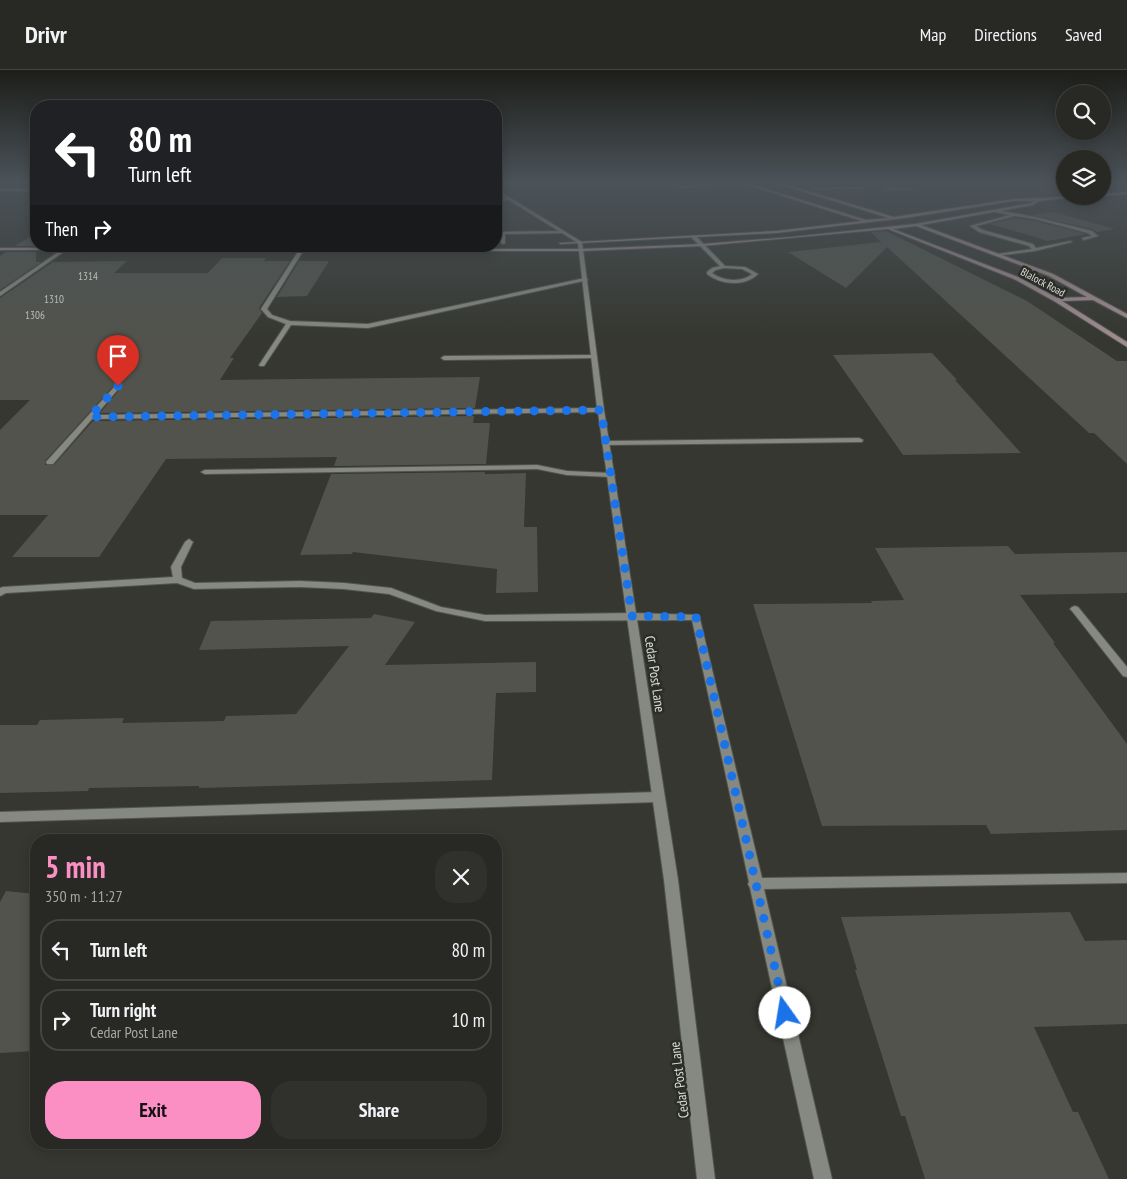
<!DOCTYPE html>
<meta charset="utf-8">
<style>
:root{--surface:#282924;--page:#30312c;--text:#f1f3f6;--muted:#a5a6a6;--line:#444541;--accent:#fb8fc4}
body{margin:0;font-family:"PT Sans Narrow",sans-serif;background:var(--page);color:var(--text);height:100vh;display:flex;flex-direction:column;font-size:19px;white-space:nowrap}
*{box-sizing:border-box;margin:0}
p{font-size:16px;color:var(--muted)}
.icon{flex:none;width:28px;height:28px;fill:none;stroke:currentColor;stroke-width:2;stroke-linecap:round;stroke-linejoin:round}
.map{position:relative;flex:1;overflow:hidden}
.drawer{position:absolute;left:30px;top:764px;width:472px;height:315px;display:flex;flex-direction:column;background:var(--surface);border-radius:20px;box-shadow:0 2px 12px #0003,0 0 0 1px var(--line)}
.drawer>*{flex:none}
.top-card{position:absolute;left:30px;top:30px;width:472px;height:152px;border-radius:20px;box-shadow:0 2px 12px #0003,0 0 0 1px var(--line);background:#202124;color:#fff;overflow:hidden}
.controls{position:absolute;left:1056px;top:15px;display:grid;gap:10px}
.controls a{display:grid;place-items:center;width:55px;height:55px;border-radius:50%;background:var(--surface);box-shadow:0 2px 12px #0003,0 0 0 1px var(--line);font-size:25px}
.pin{position:absolute;display:grid;place-items:center;width:42px;height:42px;color:#fff;margin:-51px -21px;border-radius:50% 50% 50% 0;rotate:-45deg;box-shadow:0 0 5px #0007}
.pin .icon{rotate:45deg}
.me{position:absolute;width:55px;margin:-28px;rotate:347deg;stroke-linejoin:round;filter:drop-shadow(0 0 4px #0008)}
.turn{display:flex;align-items:center;gap:18px;height:105px;padding:0 15px;font-size:22px}
.turn .icon{width:65px;height:65px;stroke-width:2.5}
.turn b{display:block;font-size:35px;line-height:42px}
.then{display:flex;align-items:center;height:48px;padding:0 15px;background:#0003;gap:10px;font-size:19px}
.round{display:grid;place-items:center;flex:none;width:52px;height:52px;border-radius:20px;background:var(--page)}
.overview{display:flex;align-items:center;justify-content:space-between;height:85px;padding:0 15px}
h1{font-size:30px;font-weight:600;line-height:38px;color:var(--accent)}
.primary-button{display:flex;gap:10px;margin-top:auto;padding:10px 15px}
.primary-button a{flex:1;height:58px;border-radius:20px;background:var(--accent);color:#111;font-size:20px;font-weight:600;line-height:58px;text-align:center}
.primary-button a+a{background:var(--page);color:var(--text)}
ul{padding:0;list-style:none}
li{display:flex;align-items:center;gap:15px;height:62px;margin:0 10px 8px;padding:0 5px;border:2px solid var(--line);border-radius:20px}
li div{flex:1}
li b{display:block;font-size:19px}
li em{font-style:normal}
header{display:flex;align-items:center;gap:30px;box-sizing:border-box;height:70px;padding:0 25px;background:var(--surface);border-bottom:1px solid var(--line)}
header strong{font-size:24px}
nav{display:flex;gap:28px;margin-inline-start:auto;font-size:18px}
.map>svg:first-child{display:block}
.building{fill:#51534c}
.lines{fill:none;stroke-linecap:round;stroke-linejoin:round}
.service-casing{stroke:#52544e;stroke-width:2}
.minor-casing{stroke:#52544e;stroke-width:2}
.secondary-casing{stroke:#52544e;stroke-width:2}
.service{fill:#868981;fill-rule:evenodd}
.minor{fill:#868981;fill-rule:evenodd}
.secondary{fill:#9e8b90;fill-rule:evenodd}
.route{stroke:#1a73e8;stroke-width:9;stroke-dasharray:0 16.2}
.labels{text-anchor:middle;stroke-width:5;stroke-linejoin:round;paint-order:stroke}
.number-label{font-size:11px;fill:#babbb6}
.far-street-label{font-size:11px;fill:#dddeda;stroke:#2b2d27}
.street-label{font-size:14px;fill:#dddeda;stroke:#2b2d27}
</style>
<header>
<strong>Drivr</strong>
<nav><a>Map</a><a>Directions</a><a>Saved</a></nav>
</header>
<div class="map">
<svg width="1127" height="1109" viewBox="0 0 1127 1109">
<rect width="100%" height="100%" fill="#353730"/>
<!-- building -->
<g class="building">
<polygon points="1053,142 1115,159 1097,162 1092,159 1032,145"/>
<polygon points="1015,148 1035,151 1086,164 1048,171 990,154"/>
<polygon points="886,161 1027,231 1117,291 1127,291 1127,394 1094,363 1089,363 887,177 846,218 788,182 881,172 871,162"/>
<polygon points="36,163 36,176 15,176"/>
<polygon points="6,182 36,182 36,192 41,192 0,220 0,186"/>
<polygon points="222,188 266,188 264,191 290,191 259,238 262,243 230,288 234,288 220,310 480,307 475,338 100,343 121,318 121,314 116,313 45,391 45,395 54,395 93,351 474,346 473,353 490,353 486,394 334,396 337,387 166,389 99,487 12,487 48,445 0,445 0,360 30,330 0,330 0,228 53,192 127,191 114,203 208,203"/>
<polygon points="299,191 329,191 307,226 277,227"/>
<polygon points="932,283 957,310 955,310 1021,383 903,385 833,285"/>
<polygon points="485,402 485,404 526,403 524,457 537,457 538,522 496,523 497,499 353,482 352,484 300,485 331,404"/>
<polygon points="1008,476 1015,484 1127,482 1127,523 1020,525 1055,573 1053,573 1127,674 1127,760 991,764 986,755 822,756 753,534 872,533 871,531 904,530 875,478"/>
<polygon points="374,544 415,552 385,595 536,592 536,622 496,623 492,710 199,718 199,716 89,718 88,721 0,723 0,655 37,655 40,650 124,648 122,653 224,651 226,646 296,644 349,576 199,580 211,551 371,548"/>
<polygon points="6,821 36,824 36,981 0,983 0,832"/>
<polygon points="1070,842 1085,871 1127,870 1127,954 1034,957 1073,1042 1078,1042 1109,1109 925,1109 905,1046 901,1046 855,900 857,900 841,847"/>
</g>
<g class="lines">
<defs>
<g id="service">
<polygon points="667,113 683,116 744,113 683,118"/>
<polygon points="863,117 864,119 814,119 816,118"/>
<polygon points="886,118 910,118 912,119 885,120"/>
<polygon points="512,128 511,130 496,131 496,129"/>
<polygon points="996,140 1035,147 1092,161 1098,166 1084,170 1082,168 1092,166 1088,163 1035,149 1015,146 976,156 983,160 1033,174 1036,178 1070,171 1072,172 1035,181 995,186 997,184 1032,179 1029,176 979,162 970,156 1010,145 995,142"/>
<polygon points="563,161 565,163 505,164 505,173 503,174 501,173 501,164 496,164 496,162"/>
<polygon points="301,177 305,178 267,239 272,245 290,251 368,254 585,208 588,210 368,258 291,255 264,296 260,296 259,295 286,254 268,247 261,239"/>
<polygon points="594,285 596,286 596,288 444,290 441,288 444,286"/>
<polygon points="859,368 863,370 862,372 606,375 602,373 606,371"/>
<polygon points="537,395 567,401 611,403 615,405 611,407 567,405 537,399 205,404 201,402 205,400"/>
<polygon points="189,469 193,472 181,497 182,508 195,513 300,511 344,513 391,518 441,537 485,545 632,543 699,545 762,808 1127,803 1127,813 764,819 832,1109 814,1109 750,818 748,814 749,812 692,550 485,551 436,541 389,524 344,519 300,517 194,519 177,513 6,523 0,526 0,518 3,517 173,507 171,497 185,472"/>
<polygon points="1075,536 1078,537 1127,597 1127,607 1123,606 1072,541 1070,539 1072,537"/>
<polygon points="658,722 662,724 664,727 662,730 658,732 0,752 0,742"/>
</g>
<g id="minor">
<rect x="0" y="119" width="36" height="2"/>
<polygon points="496,119 582,172 604,340 678,810 715,1109 697,1109 664,810 598,342 92,349 53,394 47,394 46,392 116,315 120,315 120,317 96,345 597,338 578,173 496,122"/>
<path d="M692,166H696L725,196L745,197L758,204C745,217 721,215 707,204V202L712,198L720,196L692,168ZM724,198L742,199L752,204C741,213 723,211 712,203L716,200Z"/>
<polygon points="67,176 72,176 0,226 0,222"/>
</g>
<g id="secondary">
<path d="M741,113H747L866,150L889,148L775,113H781L894,147L1014,129L1086,126L1039,131L1033,135L921,155L1053,204L1127,244V248L1125,247L1093,230L1062,231L1127,272V277L1054,231L1014,209L888,159L702,176L581,181H337L303,179L0,180V178L303,177L337,179H581L702,174L791,167L915,154L1032,133L1034,131H1014L905,148L776,163L561,174L559,173L776,161L862,151ZM916,156L1049,206L1087,227L1057,228L1018,207L893,159Z"/>
<polygon points="1127,122 1127,124 1102,126 1102,124"/>
</g>
</defs>
<!-- service casing -->
<use href="#service" class="service-casing"/>
<!-- minor casing -->
<use href="#minor" class="minor-casing"/>
<!-- secondary casing -->
<use href="#secondary" class="secondary-casing"/>
<!-- service -->
<use href="#service" class="service"/>
<!-- minor -->
<use href="#minor" class="minor"/>
<!-- secondary -->
<use href="#secondary" class="secondary"/>
</g>
<!-- sky -->
<linearGradient id="sky" x2="0" y2="1"><stop stop-color="#1d1e1a"/><stop offset="0.42" stop-color="#4b5359"/><stop offset="1" stop-color="#4b5359" stop-opacity="0"/></linearGradient>
<rect width="1127" height="268" fill="url(#sky)"/>
<g class="lines">
<!-- route -->
<polyline class="route" points="118,316 90,347 601,340 632,546 696,547 785,943"/>
</g>
<g class="labels">
<!-- number labels -->
<g class="number-label">
<text x="88" y="210">1314</text>
<text x="54" y="233">1310</text>
<text x="35" y="249">1306</text>
</g>
<!-- far-street labels -->
<g class="far-street-label">
<text transform="translate(1043 212) rotate(28)" y="4">Blalock Road</text>
</g>
<!-- street labels -->
<g class="street-label">
<text transform="translate(655 604) rotate(82)" y="5">Cedar Post Lane</text>
<text transform="translate(679 1010) rotate(-97)" y="5">Cedar Post Lane</text>
</g>
</g>
</svg>
<div class="controls">
<a><svg class="icon" aria-label="search" viewBox="0 0 24 24"><circle cx="10" cy="10" r="6"/><path d="M15 15l6 6"/></svg></a>
<a><svg class="icon" aria-label="layers" viewBox="0 0 24 24"><path d="M12 4l9 5-9 5-9-5zM3 14l9 5 9-5"/></svg></a>
</div>
<div class="pin" style="left:118px;top:316px;background:#d93025"><svg class="icon" aria-label="arrive" viewBox="0 0 24 24"><path d="M6 21V4h12l-3 4 3 4H6"/></svg></div>
<svg class="me" style="left:785px;top:943px" viewBox="-20 -20 40 40"><circle r="19" fill="#fff"/><path d="M0-13L10 11 0 6-10 11z" fill="#1a73e8"/></svg>
<div class="top-card">
<div class="turn"><svg class="icon" aria-label="left" viewBox="0 0 24 24"><path d="M17 20v-9H6M10 6l-5 5 5 5"/></svg><div><b>80 m</b>Turn left</div></div>
<div class="then">Then<svg class="icon" aria-label="right" viewBox="0 0 24 24"><path d="M7 20v-9h11M14 6l5 5-5 5"/></svg></div>
</div>
<section class="drawer">
<div class="overview"><div><h1>5 min</h1><p>350 m · 11:27</p></div><a class="round"><svg class="icon" aria-label="close" viewBox="0 0 24 24"><path d="M6 6l12 12M18 6L6 18"/></svg></a></div>
<ul>
<li><svg class="icon" aria-label="left" viewBox="0 0 24 24"><path d="M17 20v-9H6M10 6l-5 5 5 5"/></svg><div><b>Turn left</b></div><em>80 m</em></li>
<li><svg class="icon" aria-label="right" viewBox="0 0 24 24"><path d="M7 20v-9h11M14 6l5 5-5 5"/></svg><div><b>Turn right</b><p>Cedar Post Lane</p></div><em>10 m</em></li>
</ul>
<div class="primary-button"><a>Exit</a><a>Share</a></div>
</section>
</div>
